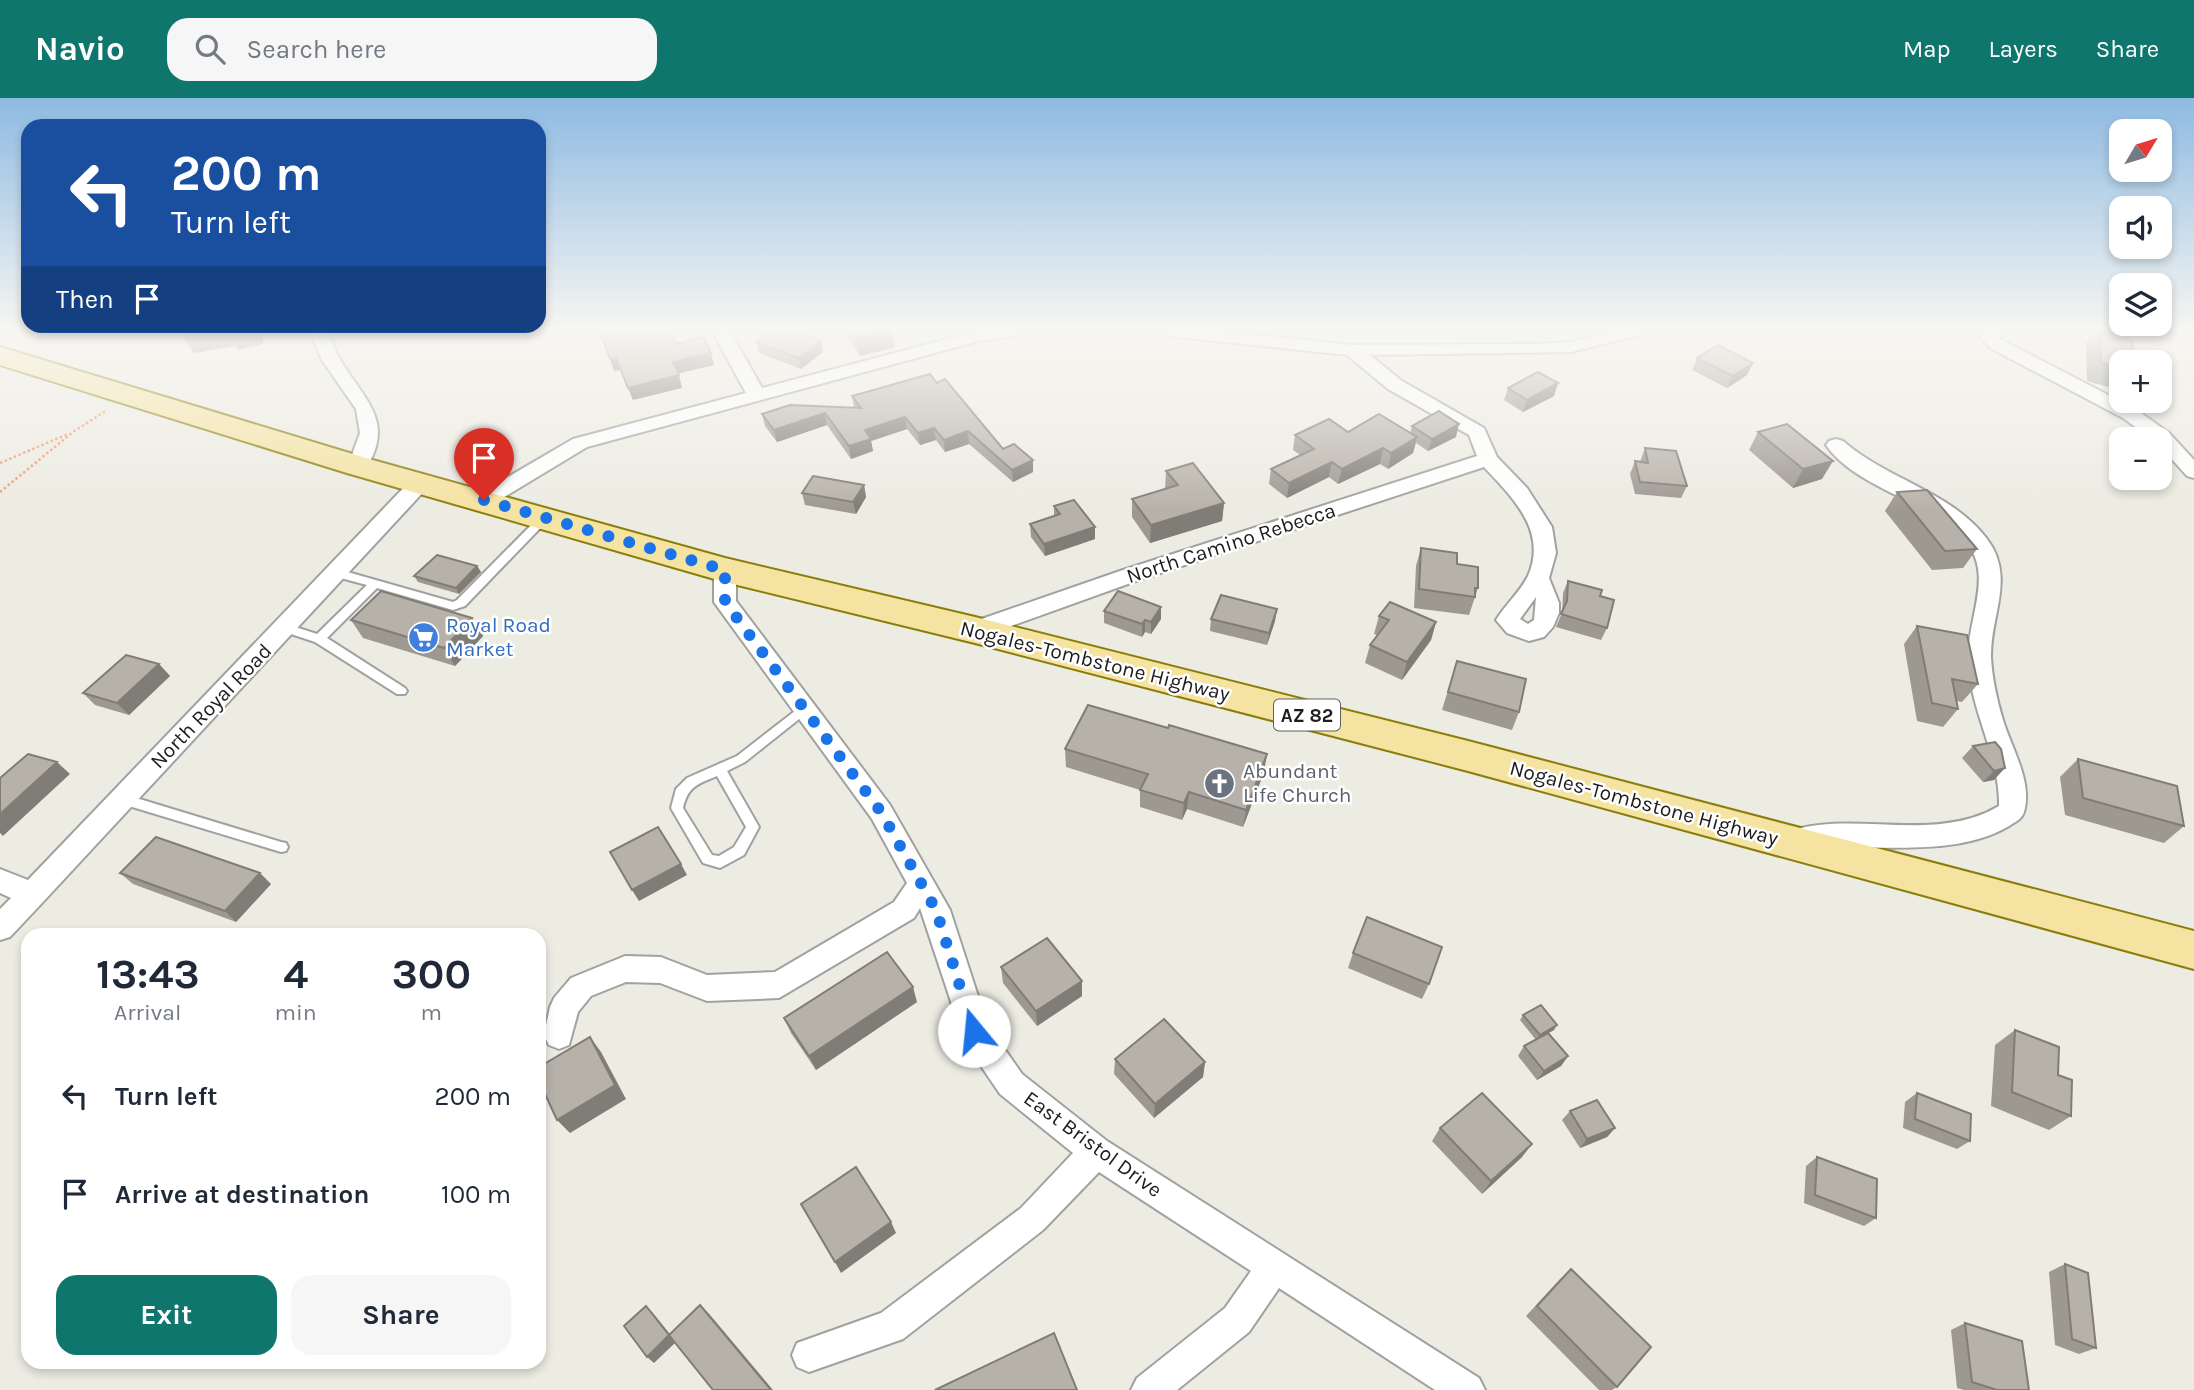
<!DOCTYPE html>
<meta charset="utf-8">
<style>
:root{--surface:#fff;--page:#f6f6f7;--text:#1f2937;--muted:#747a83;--accent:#0f766e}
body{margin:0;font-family:Karla,sans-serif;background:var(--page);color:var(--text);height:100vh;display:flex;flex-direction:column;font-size:26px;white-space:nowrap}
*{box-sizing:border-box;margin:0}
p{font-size:23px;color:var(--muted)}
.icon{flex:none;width:38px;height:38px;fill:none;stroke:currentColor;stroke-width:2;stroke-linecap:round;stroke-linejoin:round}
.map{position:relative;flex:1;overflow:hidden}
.side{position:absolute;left:21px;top:830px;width:525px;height:441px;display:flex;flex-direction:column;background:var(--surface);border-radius:21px;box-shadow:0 4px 10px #0003}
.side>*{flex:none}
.banner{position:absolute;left:21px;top:21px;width:525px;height:214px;border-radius:21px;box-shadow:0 4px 10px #0003;background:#1a4fa0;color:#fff;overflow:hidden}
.needle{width:46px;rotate:52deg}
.fabs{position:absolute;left:2109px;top:21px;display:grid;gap:14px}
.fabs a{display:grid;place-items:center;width:63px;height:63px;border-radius:14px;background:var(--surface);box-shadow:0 4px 10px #0003;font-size:35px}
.pin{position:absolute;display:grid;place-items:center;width:60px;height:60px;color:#fff;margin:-72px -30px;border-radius:50% 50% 50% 0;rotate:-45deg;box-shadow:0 0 7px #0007}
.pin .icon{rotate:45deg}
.me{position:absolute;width:77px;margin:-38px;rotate:343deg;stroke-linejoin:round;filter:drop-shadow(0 0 5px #0008)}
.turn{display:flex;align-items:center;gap:24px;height:147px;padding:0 35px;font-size:32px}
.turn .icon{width:91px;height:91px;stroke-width:2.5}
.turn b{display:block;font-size:49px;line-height:60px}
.then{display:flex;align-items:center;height:66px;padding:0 35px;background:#0003;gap:14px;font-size:26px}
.eta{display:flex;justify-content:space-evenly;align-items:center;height:119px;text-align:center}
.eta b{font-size:42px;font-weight:700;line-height:49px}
.button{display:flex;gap:14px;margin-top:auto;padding:14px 35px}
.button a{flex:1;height:80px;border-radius:21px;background:var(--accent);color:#fff;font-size:28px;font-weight:700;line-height:80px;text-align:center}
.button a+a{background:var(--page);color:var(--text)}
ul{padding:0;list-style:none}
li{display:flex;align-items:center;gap:21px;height:98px;padding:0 35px}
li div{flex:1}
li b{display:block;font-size:26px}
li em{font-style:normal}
header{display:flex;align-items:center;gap:42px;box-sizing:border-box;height:98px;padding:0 35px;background:var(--accent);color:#fff}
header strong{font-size:33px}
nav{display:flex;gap:38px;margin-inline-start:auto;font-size:24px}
.search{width:490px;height:63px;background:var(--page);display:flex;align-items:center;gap:18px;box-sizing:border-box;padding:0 24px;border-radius:21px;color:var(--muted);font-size:26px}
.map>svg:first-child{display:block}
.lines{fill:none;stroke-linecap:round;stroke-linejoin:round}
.service-casing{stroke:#a1a1a1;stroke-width:4}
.minor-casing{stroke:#a1a1a1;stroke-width:4}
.primary-casing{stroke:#8b7d0a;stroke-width:4}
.path{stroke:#f09b72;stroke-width:2.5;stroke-dasharray:2.5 2.5;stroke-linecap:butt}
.service{fill:#fff;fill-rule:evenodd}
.minor{fill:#fff;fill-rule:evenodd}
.primary{fill:#f5e3a1;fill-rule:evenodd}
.wall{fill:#9d9991}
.shaded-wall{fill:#807d76}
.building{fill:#b7b2a9;stroke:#807d76;stroke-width:2}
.route{stroke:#1a73e8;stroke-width:12;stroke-dasharray:0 21.6}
.labels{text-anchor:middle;stroke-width:5;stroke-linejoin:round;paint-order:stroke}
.shield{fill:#fff;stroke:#616161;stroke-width:2}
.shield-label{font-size:19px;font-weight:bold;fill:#1d1d1d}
.street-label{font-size:21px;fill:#1d1d1d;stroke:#fff}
.shop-label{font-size:21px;fill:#366cbe;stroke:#fff;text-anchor:start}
.worship-label{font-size:21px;fill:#5b616d;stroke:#fff;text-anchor:start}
</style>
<header>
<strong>Navio</strong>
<div class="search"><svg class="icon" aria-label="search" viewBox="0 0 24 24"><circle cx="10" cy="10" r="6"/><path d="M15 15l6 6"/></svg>Search here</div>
<nav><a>Map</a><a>Layers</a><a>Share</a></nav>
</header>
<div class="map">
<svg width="2194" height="1292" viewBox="0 0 2194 1292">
<rect width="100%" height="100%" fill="#edece3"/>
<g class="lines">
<defs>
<g id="service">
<polygon points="544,417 548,418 548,422 465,508 453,512 377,490 327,540 405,590 407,593 405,596 397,596 315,544 282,533 280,530 286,526 317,536 367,487 333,478 332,475 337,471 453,504 457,502 540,418"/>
<path d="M804,606L808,608L810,611L808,614L745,664L727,673L759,729L744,757L720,770L703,765L671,710L676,691L687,680L737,658ZM717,678L746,729L734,749L719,758L712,757L683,710C688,688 698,686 717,678Z"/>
<polygon points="123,696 281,744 286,745 288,749 286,753 281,754 119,705 117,701 119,697"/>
</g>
<g id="minor">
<path d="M310,233H328C332,243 335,254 341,263C365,303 396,324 365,372H351L348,368L360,335L356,311L322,262Z"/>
<polygon points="712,233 730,233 762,290 978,233 1023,233 1020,237 979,243 587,349 491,407 477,407 474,402 477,397 573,341 746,295"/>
<path d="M1159,233H1215L1352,247L1535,246L1571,244L1614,233H1642L1639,237L1571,254L1370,257L1402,283L1484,330L1497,359L1527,390L1552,429L1556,455L1549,480L1559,505V515L1553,529L1544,539L1529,543L1507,535L1496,522C1505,507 1520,494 1528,478C1548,433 1512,399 1484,369L1139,482L983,538L975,540L967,538L964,532L967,526L1123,472L1477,358L1469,337L1388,291L1347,257L1168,238ZM1536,499L1534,522L1528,526L1520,521Z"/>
<polygon points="1981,233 2009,233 2006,237 1999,239 2002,242 2137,312 2169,335 2194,362 2194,380 2187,378 2160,348 2160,341 2152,341 2123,320 1990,250 1978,236"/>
<path d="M1836,341L1843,343C1886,381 1952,394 1987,441C2016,479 1990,518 1991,559C1992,580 1997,602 2003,622C2011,649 2033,684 2024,714C2022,721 2015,724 2009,728C1962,756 1895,749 1842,749C1825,749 1807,754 1790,749L1786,741L1790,733C1854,712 1935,746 1999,708C2000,656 1968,610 1968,557C1969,514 1997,471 1959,436C1922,401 1854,388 1826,347L1829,343Z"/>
<polygon points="420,379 427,380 430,385 427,390 42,805 10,839 0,842 0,811 11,800 0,795 0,771 28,782 413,380"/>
<polygon points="725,465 733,467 736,472 736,503 890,707 950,812 987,926 1022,976 1107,1043 1479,1280 1485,1292 1435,1292 1279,1190 1249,1234 1177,1292 1131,1292 1137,1280 1225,1210 1251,1173 1099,1074 1043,1132 903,1241 809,1274 797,1269 792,1257 797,1245 881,1215 1021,1110 1073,1055 1000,996 964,943 920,810 914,820 779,900 707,903 660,885 626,884 591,898 578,914 569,947 559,951 549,947 544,937 550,909 554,900 571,880 625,858 661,859 707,877 775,874 894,804 907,785 872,721 714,504 714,472 717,467"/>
</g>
<polygon id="primary" points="0,249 369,361 725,460 975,519 1468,643 2194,833 2194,871 1468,673 975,545 725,484 347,375 0,267"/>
</defs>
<!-- service casing -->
<use href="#service" class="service-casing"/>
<!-- minor casing -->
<use href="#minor" class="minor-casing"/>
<!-- primary casing -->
<use href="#primary" class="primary-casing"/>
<!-- path -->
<g class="path">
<polyline points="0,365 68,336"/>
<polyline points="0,394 73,334 107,312"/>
</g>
<!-- service -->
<use href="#service" class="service"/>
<!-- minor -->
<use href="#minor" class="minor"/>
<!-- primary -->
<use href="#primary" class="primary"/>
</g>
<!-- wall -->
<g class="wall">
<polygon points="763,233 795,233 823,254 801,271 759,255 756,244 766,236"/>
<polygon points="845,233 893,233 895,249 860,258"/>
<polygon points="2096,233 2110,233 2121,264 2121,290 2119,292 2087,283 2086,245"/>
<polygon points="1697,260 1753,265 1747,277 1727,290 1692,272"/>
<polygon points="937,285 1003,351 1033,362 1033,374 1013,384 969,346 945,354 936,342 920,347 907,331 871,343 873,353 851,361 827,327 777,344 765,328 762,316 854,309 852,298"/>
<polygon points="1508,290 1554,298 1523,314 1504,302"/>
<polygon points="1412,328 1456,339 1428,353 1416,345 1413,355 1388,371 1380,366 1338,386 1329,379 1287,400 1269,386 1271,371 1300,357 1293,352 1295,337 1348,334 1410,335"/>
<polygon points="1758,334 1822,381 1793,390 1749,352"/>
<polygon points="1645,350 1687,388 1681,400 1635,396 1630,376 1635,363 1640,364"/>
<polygon points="1166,373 1224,405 1222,423 1150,445 1132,419 1132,401 1165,391"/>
<polygon points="864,387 866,399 856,416 805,407 802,395"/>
<polygon points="1897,394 1977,451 1963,470 1932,472 1885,413"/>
<polygon points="1054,408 1095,429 1095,441 1045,458 1031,439 1030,426 1054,418"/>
<polygon points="1421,450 1457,466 1478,490 1469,517 1414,510 1416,468"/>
<polygon points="477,468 481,474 459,496 418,484 414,478"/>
<polygon points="1568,483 1600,498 1607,530 1601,542 1556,529 1562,515 1563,495"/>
<polygon points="1104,513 1161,521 1151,536 1145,534 1142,539 1104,525"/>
<polygon points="1379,518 1436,524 1431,542 1402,582 1365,565 1370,547 1377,537 1374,536"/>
<polygon points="472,520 483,538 455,568 363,540 351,522"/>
<polygon points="1211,521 1275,523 1267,547 1210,533"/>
<polygon points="1917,528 1978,586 1962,604 1957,603 1958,611 1943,629 1917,623 1904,546"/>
<polygon points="1457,563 1519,614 1512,632 1442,612"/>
<polygon points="159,566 170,578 129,617 95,607 83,595"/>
<polygon points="1995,644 1994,682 1983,684 1962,660 1973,648"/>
<polygon points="1065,651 1264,674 1243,729 1187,711 1182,722 1140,709 1140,692 1066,669"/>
<polygon points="2078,661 2184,728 2164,745 2065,717 2060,679"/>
<polygon points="120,775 271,786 236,824 133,786"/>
<polygon points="1353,855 1429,886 1422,901 1348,870"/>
<polygon points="1001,869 1082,883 1082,898 1037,928 1003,885"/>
<polygon points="917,904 816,972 791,935 784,920"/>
<polygon points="1523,917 1554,932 1548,935 1568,958 1561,968 1537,982 1518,958 1524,948 1536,942 1520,922"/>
<polygon points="2015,932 2058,977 2071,1018 2049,1032 1991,1008 1995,947"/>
<polygon points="1115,961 1205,964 1203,979 1154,1020 1114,976"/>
<polygon points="1917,995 1970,1043 1957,1051 1903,1030 1905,1004"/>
<polygon points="1570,1013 1615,1030 1607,1039 1580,1050 1562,1022"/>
<polygon points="1440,1030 1522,1059 1482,1096 1432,1043"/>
<polygon points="1817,1059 1876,1120 1864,1128 1804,1105 1806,1068"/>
<polygon points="2065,1166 2096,1250 2079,1256 2055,1247 2049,1174"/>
<polygon points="1571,1171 1617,1289 1612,1292 1599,1292 1526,1218 1560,1181"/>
<polygon points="1965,1225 2029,1292 1964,1292 1957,1290 1951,1232"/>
</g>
<!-- shaded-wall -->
<g class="shaded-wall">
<polygon points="208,233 262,233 263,246 238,252 236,248 194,255 182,237"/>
<polygon points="888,233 893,233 895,249 860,258 857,240"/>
<polygon points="821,243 823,254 801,271 799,260"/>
<polygon points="711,255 714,267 677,276 673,264"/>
<polygon points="616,260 620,272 614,273 610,261"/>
<polygon points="1753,265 1747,277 1727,290 1733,278"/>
<polygon points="679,277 682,290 633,302 628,290"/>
<polygon points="1558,285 1554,298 1523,314 1527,302"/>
<polygon points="825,315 827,327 777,344 774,332"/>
<polygon points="905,319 907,331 871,343 873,353 851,361 849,348 865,332"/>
<polygon points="1459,326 1456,339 1428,353 1432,341"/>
<polygon points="934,330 936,342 920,347 918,335"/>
<polygon points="968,333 969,346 945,354 944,342"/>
<polygon points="1417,339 1413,355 1388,371 1391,355"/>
<polygon points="1383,350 1380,366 1338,386 1342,371"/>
<polygon points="1033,362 1033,374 1013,384 1012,372"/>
<polygon points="1833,363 1822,381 1793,390 1803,371"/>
<polygon points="1332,364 1329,379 1287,400 1289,385"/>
<polygon points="864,387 866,399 856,416 853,404"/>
<polygon points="1224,405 1222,423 1150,445 1151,427"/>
<polygon points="1095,429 1095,441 1045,458 1044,446"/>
<polygon points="477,468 481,474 459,496 456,490"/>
<polygon points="1161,509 1161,521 1151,536 1151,524"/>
<polygon points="1277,511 1275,523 1267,547 1269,535"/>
<polygon points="472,520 483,538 455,568 444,550"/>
<polygon points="1145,522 1145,534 1142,539 1142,526"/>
<polygon points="1436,524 1431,542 1402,582 1407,564"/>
<polygon points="159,566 170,578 129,617 117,605"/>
<polygon points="1267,656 1264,674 1243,729 1246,712"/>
<polygon points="57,664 70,676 3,738 0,735 0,716"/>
<polygon points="2005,670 1994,682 1983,684 1994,673"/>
<polygon points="1189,694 1187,711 1182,722 1184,705"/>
<polygon points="681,766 687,777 639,803 632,792"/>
<polygon points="260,775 271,786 236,824 225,813"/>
<polygon points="1082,883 1082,898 1037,928 1036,913"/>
<polygon points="913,889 917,904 816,972 809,958"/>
<polygon points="1557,927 1554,932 1536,942 1540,937"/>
<polygon points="590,939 601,954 626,1001 570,1035 557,1022"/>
<polygon points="1568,958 1561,968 1537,982 1544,973"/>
<polygon points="1205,964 1203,979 1154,1020 1155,1006"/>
<polygon points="1615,1030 1607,1039 1580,1050 1587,1041"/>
<polygon points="1532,1046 1522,1059 1482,1096 1491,1083"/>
<polygon points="891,1124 896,1135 841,1175 835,1164"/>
<polygon points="700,1207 710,1217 773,1292 771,1292"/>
<polygon points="646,1208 653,1215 676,1244 654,1265 647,1259"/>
</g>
<!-- building -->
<g class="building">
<polygon points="182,233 208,233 182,237"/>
<polygon points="618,233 670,233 676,246 704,239 711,255 673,264 679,277 628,290 616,260 610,261 601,237"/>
<polygon points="769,233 795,233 821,243 799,260 756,244 770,233"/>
<polygon points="852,233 888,233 857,240"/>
<polygon points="2100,233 2110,233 2132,243 2133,264 2121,264 2121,270 2101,265"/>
<polygon points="1718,247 1753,265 1733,278 1697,260"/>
<polygon points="1538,274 1558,285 1527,302 1508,290"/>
<polygon points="930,276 937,285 945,281 1003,351 1014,346 1033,362 1012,372 968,333 944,342 934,330 918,335 905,319 865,332 871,341 849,348 825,315 774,332 762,316 790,307 861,310 852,298"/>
<polygon points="1439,313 1459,326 1432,341 1412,328"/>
<polygon points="1379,316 1417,339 1391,355 1383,350 1342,371 1332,364 1289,385 1271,371 1314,351 1295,337 1329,321 1348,334"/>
<polygon points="1787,326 1833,363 1803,371 1758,334"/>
<polygon points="1645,350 1676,353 1687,388 1640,384 1635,363 1648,365"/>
<polygon points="1193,365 1224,405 1151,427 1132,401 1178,387 1166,373"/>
<polygon points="813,378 864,387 853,404 802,395"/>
<polygon points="1927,392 1977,451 1945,453 1897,394"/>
<polygon points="1074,402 1095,429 1044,446 1030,426 1060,416 1054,408"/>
<polygon points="1421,450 1457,455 1457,466 1478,469 1478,490 1475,490 1475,499 1419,491"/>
<polygon points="437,457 477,468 456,490 414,478"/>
<polygon points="1568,483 1602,492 1600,498 1614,502 1607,530 1561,516 1567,503"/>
<polygon points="381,493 472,520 444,550 351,522"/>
<polygon points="1118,493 1161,509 1151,524 1145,522 1142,526 1104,513"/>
<polygon points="1221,497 1277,511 1269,535 1211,521"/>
<polygon points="1390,504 1436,524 1407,564 1370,547 1389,522 1379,518"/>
<polygon points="1917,528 1967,537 1978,586 1952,581 1958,611 1932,605"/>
<polygon points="126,557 159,566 117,605 83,595"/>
<polygon points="1457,563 1526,581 1519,614 1448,594"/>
<polygon points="1088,607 1168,630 1169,627 1267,656 1246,712 1189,694 1184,705 1140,692 1148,676 1065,651"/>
<polygon points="1995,644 2001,651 2005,670 1994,673 1973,648"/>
<polygon points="28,656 57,664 0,716 0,680"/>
<polygon points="2078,661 2177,688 2184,728 2083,700"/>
<polygon points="658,729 681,766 632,792 610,754"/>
<polygon points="156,739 260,775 225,813 120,775"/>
<polygon points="1367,819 1442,849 1429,886 1353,855"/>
<polygon points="1047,840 1082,883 1036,913 1001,869"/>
<polygon points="887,854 913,889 809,958 784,920"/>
<polygon points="1541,907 1557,927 1540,937 1523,917"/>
<polygon points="1164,921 1205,964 1155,1006 1115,961"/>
<polygon points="2015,932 2059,949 2058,977 2072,982 2071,1018 2012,994"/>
<polygon points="1548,935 1568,958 1544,973 1524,948"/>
<polygon points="590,939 615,987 557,1022 539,983 539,969"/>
<polygon points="1482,995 1532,1046 1491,1083 1440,1030"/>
<polygon points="1917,995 1971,1016 1970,1043 1915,1021"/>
<polygon points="1597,1002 1615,1030 1587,1041 1570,1013"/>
<polygon points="1817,1059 1877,1081 1876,1120 1815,1097"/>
<polygon points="856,1069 891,1124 835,1164 801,1106"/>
<polygon points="2065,1166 2088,1175 2096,1250 2072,1241"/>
<polygon points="1571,1171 1651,1249 1617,1289 1537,1208"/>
<polygon points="700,1207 771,1292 713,1292 669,1237"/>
<polygon points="646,1208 669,1237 647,1259 624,1228"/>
<polygon points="1965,1225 2022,1243 2029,1292 1997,1292 1972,1284"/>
<polygon points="1054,1235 1077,1292 935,1292"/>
</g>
<!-- sky -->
<linearGradient id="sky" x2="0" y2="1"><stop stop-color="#8ebae2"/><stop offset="0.56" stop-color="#f7f6f2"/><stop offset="1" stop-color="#f7f6f2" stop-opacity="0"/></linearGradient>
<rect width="2194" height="413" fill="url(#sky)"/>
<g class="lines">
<!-- route -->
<polyline class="route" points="484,402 725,472 725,504 881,714 936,812 974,933"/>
</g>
<!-- icons -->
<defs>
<symbol id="supermarket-disc" viewBox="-11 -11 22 22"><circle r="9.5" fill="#3f7fe0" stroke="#fff"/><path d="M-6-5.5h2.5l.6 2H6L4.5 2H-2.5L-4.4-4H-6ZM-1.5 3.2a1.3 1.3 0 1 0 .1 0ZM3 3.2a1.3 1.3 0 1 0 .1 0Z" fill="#fff"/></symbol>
<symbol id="church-disc" viewBox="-11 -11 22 22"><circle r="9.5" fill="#6b7280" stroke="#fff"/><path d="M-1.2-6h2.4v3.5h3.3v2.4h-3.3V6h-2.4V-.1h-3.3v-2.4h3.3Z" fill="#fff"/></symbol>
</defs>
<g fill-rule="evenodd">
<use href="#supermarket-disc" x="406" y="522" width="35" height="35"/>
<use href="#church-disc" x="1202" y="668" width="35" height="35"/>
</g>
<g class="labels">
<!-- shield labels -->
<rect class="shield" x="1274" y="601.5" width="66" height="31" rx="5"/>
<g class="shield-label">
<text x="1307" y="624">AZ 82</text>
</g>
<!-- street labels -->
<g class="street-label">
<text transform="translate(1231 445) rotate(-18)" y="7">North Camino Rebecca</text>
<text transform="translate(1095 563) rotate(14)" y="7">Nogales-Tombstone Highway</text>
<text transform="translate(211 608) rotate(-46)" y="7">North Royal Road</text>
<text transform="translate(1644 705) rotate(15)" y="7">Nogales-Tombstone Highway</text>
<text transform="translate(1093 1046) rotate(36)" y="7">East Bristol Drive</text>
</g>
<!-- shop labels -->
<g class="shop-label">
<text x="446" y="534">Royal Road<tspan x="446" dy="24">Market</tspan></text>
</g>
<!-- worship labels -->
<g class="worship-label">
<text x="1243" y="680">Abundant<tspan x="1243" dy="24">Life Church</tspan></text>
</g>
</g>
</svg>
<div class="fabs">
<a><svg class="needle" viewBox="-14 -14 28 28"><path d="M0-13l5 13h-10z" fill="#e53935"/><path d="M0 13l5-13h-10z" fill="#747a83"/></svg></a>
<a><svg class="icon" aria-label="sound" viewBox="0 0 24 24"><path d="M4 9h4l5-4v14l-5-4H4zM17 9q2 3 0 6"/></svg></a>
<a><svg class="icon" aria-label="layers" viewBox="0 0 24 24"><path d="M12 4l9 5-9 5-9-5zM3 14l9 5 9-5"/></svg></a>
<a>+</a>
<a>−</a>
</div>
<div class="pin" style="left:484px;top:402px;background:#d93025"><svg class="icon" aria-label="arrive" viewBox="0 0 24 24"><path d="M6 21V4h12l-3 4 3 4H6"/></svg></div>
<svg class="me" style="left:974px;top:933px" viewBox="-20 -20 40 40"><circle r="19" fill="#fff"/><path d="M0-13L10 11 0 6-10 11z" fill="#1a73e8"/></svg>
<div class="banner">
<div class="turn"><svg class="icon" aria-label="left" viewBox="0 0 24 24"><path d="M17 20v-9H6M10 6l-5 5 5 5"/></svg><div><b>200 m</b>Turn left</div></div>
<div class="then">Then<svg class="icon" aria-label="arrive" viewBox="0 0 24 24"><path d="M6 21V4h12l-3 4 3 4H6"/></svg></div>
</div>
<section class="side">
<div class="eta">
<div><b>13:43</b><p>Arrival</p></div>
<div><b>4</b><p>min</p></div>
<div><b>300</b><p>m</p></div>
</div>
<ul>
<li><svg class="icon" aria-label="left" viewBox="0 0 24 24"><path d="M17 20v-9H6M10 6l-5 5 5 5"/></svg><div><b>Turn left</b></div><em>200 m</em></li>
<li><svg class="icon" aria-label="arrive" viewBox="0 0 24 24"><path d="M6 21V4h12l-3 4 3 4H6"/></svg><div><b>Arrive at destination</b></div><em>100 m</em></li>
</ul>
<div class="button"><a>Exit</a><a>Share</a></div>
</section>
</div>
